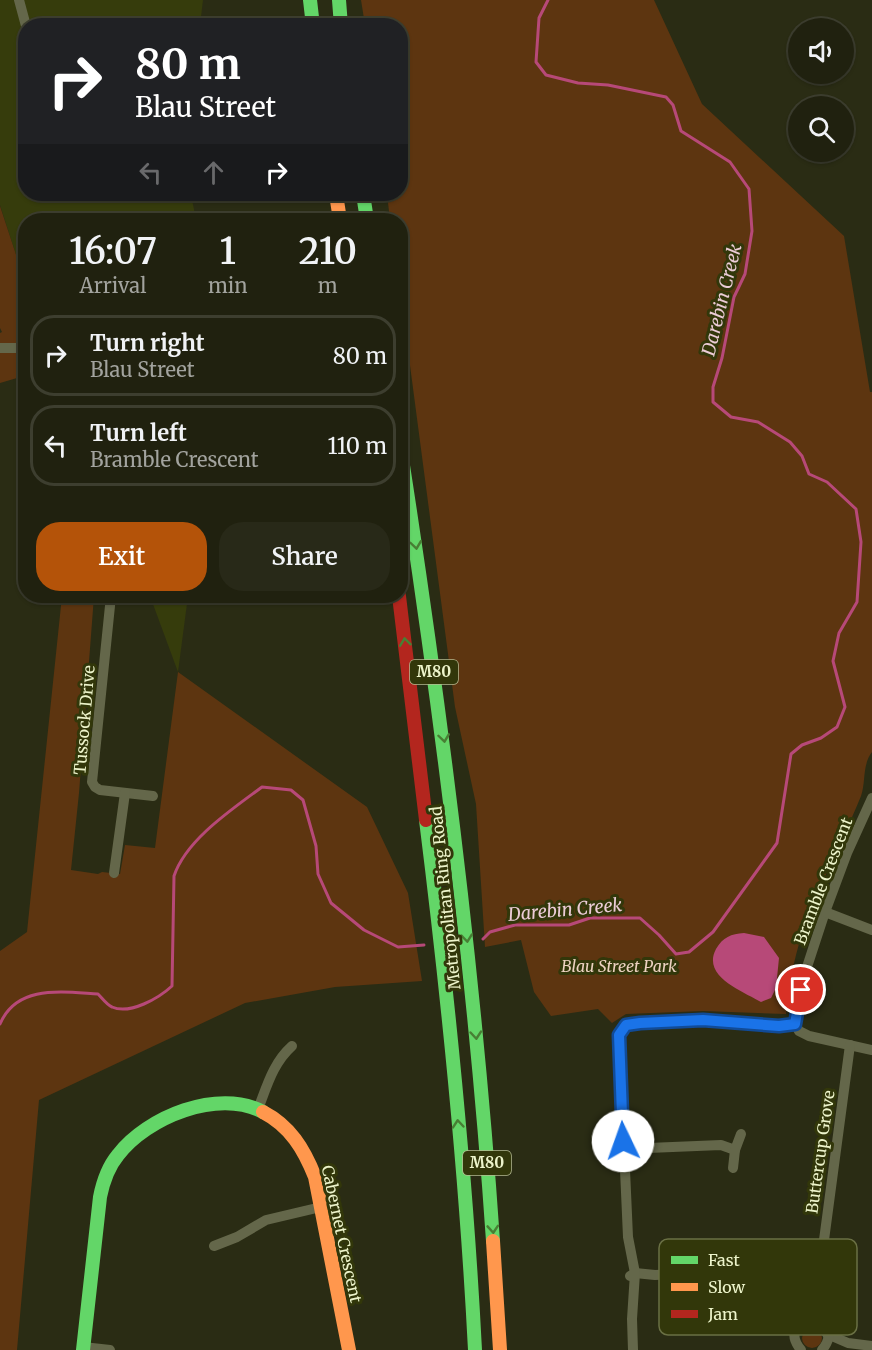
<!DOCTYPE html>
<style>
:root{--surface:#20210f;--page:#282918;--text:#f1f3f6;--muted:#a2a39e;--line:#3d3e2f;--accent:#b45309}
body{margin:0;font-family:Merriweather,serif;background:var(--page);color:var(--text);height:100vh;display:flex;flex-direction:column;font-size:22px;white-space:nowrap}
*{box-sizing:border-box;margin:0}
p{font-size:20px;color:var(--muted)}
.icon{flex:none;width:33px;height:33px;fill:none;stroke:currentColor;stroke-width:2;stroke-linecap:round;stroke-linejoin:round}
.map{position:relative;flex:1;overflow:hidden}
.panel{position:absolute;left:18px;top:213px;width:390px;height:390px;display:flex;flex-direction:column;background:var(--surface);border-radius:24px;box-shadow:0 2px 4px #0004,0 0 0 2px var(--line)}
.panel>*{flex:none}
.hud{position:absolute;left:18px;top:18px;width:390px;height:183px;border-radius:24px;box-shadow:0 2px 4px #0004,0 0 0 2px var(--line);background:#202124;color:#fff;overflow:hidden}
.tools{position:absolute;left:788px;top:18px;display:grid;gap:12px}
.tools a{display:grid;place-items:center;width:66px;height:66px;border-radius:50%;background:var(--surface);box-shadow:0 2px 4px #0004,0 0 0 2px var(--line);font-size:30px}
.pin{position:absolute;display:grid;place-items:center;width:51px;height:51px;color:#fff;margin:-26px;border:3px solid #fff;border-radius:50%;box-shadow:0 2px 6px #0007}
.me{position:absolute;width:66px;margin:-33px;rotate:357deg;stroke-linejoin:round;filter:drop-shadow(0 0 4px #0008)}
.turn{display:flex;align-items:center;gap:21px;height:126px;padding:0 18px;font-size:27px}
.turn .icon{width:78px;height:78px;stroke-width:2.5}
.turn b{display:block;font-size:42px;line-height:51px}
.lanes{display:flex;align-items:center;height:57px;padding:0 18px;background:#0003;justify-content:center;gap:30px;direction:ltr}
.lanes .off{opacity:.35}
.eta{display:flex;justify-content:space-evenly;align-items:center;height:102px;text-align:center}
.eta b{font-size:36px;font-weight:600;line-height:42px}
.action{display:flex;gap:12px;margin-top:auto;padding:12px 18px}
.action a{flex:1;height:69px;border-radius:24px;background:var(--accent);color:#fff;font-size:24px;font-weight:600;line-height:69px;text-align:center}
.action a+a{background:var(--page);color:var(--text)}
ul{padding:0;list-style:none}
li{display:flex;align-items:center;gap:18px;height:81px;margin:0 12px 9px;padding:0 6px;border:3px solid var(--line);border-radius:24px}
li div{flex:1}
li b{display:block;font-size:22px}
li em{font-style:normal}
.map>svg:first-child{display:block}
.built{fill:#363c0c}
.green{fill:#5d3510}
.water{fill:#b74978}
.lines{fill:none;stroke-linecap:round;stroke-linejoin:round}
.stream{stroke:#b74978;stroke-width:3}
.street{stroke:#64674a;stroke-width:10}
.fast{stroke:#63d668;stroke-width:14}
.slow{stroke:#ff974d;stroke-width:14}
.jam{stroke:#b3261e;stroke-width:14}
.oneway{stroke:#487f34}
.route-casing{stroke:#114b97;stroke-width:15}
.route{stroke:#1a73e8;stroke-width:10}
.labels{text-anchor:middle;stroke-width:6;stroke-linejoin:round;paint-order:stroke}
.shield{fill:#32370a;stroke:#b5bb91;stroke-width:1.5}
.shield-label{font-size:15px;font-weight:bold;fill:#edf4cb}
.street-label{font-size:16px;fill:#edf4cb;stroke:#32370a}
.park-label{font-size:16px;font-style:italic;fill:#edd2c1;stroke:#32370a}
.water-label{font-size:18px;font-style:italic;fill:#ecccd7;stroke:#32370a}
.key{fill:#32370a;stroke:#6a7044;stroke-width:1.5}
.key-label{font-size:16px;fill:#edf4cb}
</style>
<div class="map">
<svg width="872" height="1350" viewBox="0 0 872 1350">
<rect width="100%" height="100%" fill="#2a2c14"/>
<!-- built -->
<g class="built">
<polygon points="0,0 203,0 200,25 26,26 26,194 191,194 196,220 26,220 25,283 0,205"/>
<polygon points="150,596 188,596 178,672"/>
</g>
<!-- green -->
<g class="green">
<path d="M361,0H654L702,104L844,236L870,392H872V752C862,765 866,782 861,796C840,848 810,901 796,955C791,974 789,994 786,1014L703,1011L626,1014L612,1023L598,1009L551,1016L534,992L521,940L485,947L476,804L455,707L401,297L400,220H390L387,194H400V26L365,25Z"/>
<polygon points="0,206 25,282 25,407 17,378 0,383 0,333 2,332 0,328"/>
<polygon points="62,596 94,596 79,793 71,870 98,874 102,872 120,874 125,845 155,848 178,672 367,807 408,893 422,981 335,987 245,1003 39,1100 17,1350 0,1350 0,951 27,932"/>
<circle cx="812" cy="1338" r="10"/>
</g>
<!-- water -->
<path class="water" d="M744,933L764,937L779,958L776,988L771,998L761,1002C745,992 701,977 716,949C723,937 731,934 744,933Z"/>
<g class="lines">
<!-- stream -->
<g class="stream">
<polyline points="483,939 490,932 515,925 569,925 590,918 640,918 659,935 676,954 689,952 713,932 777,843 791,754 802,745 821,738 837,727 845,707 833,661 839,633 857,602 861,542 856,509 827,482 809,474 802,456 790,442 758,422 731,417 713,402 713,387 722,358 734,297 745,274 752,231 749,189 730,162 681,131 673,105 666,97 608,85 578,83 546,75 536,62 539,18 548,0"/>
<path d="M0,1024C17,984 63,992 98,994C102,998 107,1005 112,1007C130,1015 159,998 172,986L174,876C186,840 231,810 262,787L291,790L303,800L316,846L318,874L331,903L364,930L398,947L424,945"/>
</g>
<!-- street -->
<g class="street">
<polyline points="19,0 26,26"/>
<polyline points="0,348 26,348"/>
<polyline points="111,596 92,782 95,787 100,790 153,796"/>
<polyline points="872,798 847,853 825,912 806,970 795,1024 799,1031 809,1036 872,1050"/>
<polyline points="114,873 125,793"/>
<polyline points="825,912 872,930"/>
<path d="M258,1109C267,1086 273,1063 292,1046"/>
<polyline points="624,1149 721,1145 735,1150"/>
<polyline points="733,1168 735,1150 741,1134"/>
<polyline points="214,1246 237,1237 266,1220 321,1207"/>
<polyline points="630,1276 635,1273 655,1275 746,1271"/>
<polyline points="823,1326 818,1313 816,1300 850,1045"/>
<polyline points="827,1334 848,1343 872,1346"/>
<polyline points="83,1347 110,1350"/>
<polyline points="633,1350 632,1319 635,1273 628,1237 619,1035 626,1025 641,1023 703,1020 779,1026 795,1024"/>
<path d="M801,1350C772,1314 851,1314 822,1350"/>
</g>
<!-- fast -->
<g class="fast">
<polyline points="310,0 313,26"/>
<polyline points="339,0 341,26"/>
<polyline points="363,194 367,220"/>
<path d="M400,446C441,710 475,974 493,1241"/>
<path d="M426,820C448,996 466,1173 475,1350"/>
<path d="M83,1350L100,1197C103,1182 108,1167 118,1155C147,1117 218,1088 263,1112"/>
</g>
<!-- slow -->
<g class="slow">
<polyline points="336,194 340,220"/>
<path d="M263,1112C290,1126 304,1149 315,1177L349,1350"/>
<polyline points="493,1241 500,1350"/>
</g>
<!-- jam -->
<polyline class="jam" points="399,596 426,820"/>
</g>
<!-- one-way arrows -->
<defs><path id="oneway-chevron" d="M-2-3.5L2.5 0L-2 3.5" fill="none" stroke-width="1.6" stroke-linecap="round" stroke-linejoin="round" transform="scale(1.5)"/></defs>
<g class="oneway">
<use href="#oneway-chevron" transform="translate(416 545) rotate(82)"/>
<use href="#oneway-chevron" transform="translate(405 642) rotate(-97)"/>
<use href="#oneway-chevron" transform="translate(444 738) rotate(82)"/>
<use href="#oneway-chevron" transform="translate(467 938) rotate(84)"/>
<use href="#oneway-chevron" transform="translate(476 1035) rotate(85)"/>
<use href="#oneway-chevron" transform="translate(458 1124) rotate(-95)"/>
<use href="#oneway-chevron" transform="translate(493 1229) rotate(86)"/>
</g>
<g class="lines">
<defs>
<polyline id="route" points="623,1141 619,1035 626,1025 640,1023 703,1020 779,1026 795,1024 801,990"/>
</defs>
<!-- route casing -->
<use href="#route" class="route-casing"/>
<!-- route -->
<use href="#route" class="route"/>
</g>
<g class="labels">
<!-- shield labels -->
<g class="shield">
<rect x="410" y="660" width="48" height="24" rx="4.5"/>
<rect x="463" y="1151" width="48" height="24" rx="4.5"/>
</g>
<g class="shield-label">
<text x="434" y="677">M80</text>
<text x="487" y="1168">M80</text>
</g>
<!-- street labels -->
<g class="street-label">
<text transform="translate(84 720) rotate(-85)" y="6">Tussock Drive</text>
<text transform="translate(823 881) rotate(-69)" y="6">Bramble Crescent</text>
<text transform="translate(445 898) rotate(-96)" y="6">Metropolitan Ring Road</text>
<text transform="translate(820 1152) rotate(-82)" y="6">Buttercup Grove</text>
<text transform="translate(342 1234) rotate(78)" y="6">Cabernet Crescent</text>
</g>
<!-- park labels -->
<g class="park-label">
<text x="619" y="972">Blau Street Park</text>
</g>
<!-- water labels -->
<g class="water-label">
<text transform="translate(722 300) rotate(-76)" y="6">Darebin Creek</text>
<text transform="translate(565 910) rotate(-5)" y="6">Darebin Creek</text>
</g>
</g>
<!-- legend -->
<rect x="659" y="1239" width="198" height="96" rx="9" class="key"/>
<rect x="671" y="1256" width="27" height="8" fill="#63d668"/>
<rect x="671" y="1283" width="27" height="8" fill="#ff974d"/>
<rect x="671" y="1310" width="27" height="8" fill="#b3261e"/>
<g class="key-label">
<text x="708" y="1266">Fast</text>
<text x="708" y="1293">Slow</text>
<text x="708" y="1320">Jam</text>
</g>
</svg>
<div class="tools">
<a><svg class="icon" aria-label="sound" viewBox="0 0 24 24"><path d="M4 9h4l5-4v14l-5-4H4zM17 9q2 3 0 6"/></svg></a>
<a><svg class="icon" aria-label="search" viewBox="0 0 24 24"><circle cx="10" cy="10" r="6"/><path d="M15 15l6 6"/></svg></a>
</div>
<div class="pin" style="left:801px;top:990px;background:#d93025"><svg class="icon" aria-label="arrive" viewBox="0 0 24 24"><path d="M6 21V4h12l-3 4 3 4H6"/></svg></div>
<svg class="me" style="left:623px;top:1141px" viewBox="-20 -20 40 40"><circle r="19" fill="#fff"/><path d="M0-13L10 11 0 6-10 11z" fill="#1a73e8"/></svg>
<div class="hud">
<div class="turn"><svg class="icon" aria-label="right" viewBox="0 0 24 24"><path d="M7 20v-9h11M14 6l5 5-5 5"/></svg><div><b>80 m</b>Blau Street</div></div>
<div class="lanes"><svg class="icon off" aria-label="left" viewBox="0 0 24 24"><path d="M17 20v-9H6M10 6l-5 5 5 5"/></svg><svg class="icon off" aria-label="ahead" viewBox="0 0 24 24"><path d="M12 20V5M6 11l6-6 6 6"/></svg><svg class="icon" aria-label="right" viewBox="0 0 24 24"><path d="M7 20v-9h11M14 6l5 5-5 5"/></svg></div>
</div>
<section class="panel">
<div class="eta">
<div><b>16:07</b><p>Arrival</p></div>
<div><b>1</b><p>min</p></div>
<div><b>210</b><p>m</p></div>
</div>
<ul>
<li><svg class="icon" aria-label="right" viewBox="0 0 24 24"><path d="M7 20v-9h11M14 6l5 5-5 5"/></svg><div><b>Turn right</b><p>Blau Street</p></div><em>80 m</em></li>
<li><svg class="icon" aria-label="left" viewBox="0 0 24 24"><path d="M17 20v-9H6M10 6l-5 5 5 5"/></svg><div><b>Turn left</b><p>Bramble Crescent</p></div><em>110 m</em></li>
</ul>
<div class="action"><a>Exit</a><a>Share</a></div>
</section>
</div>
